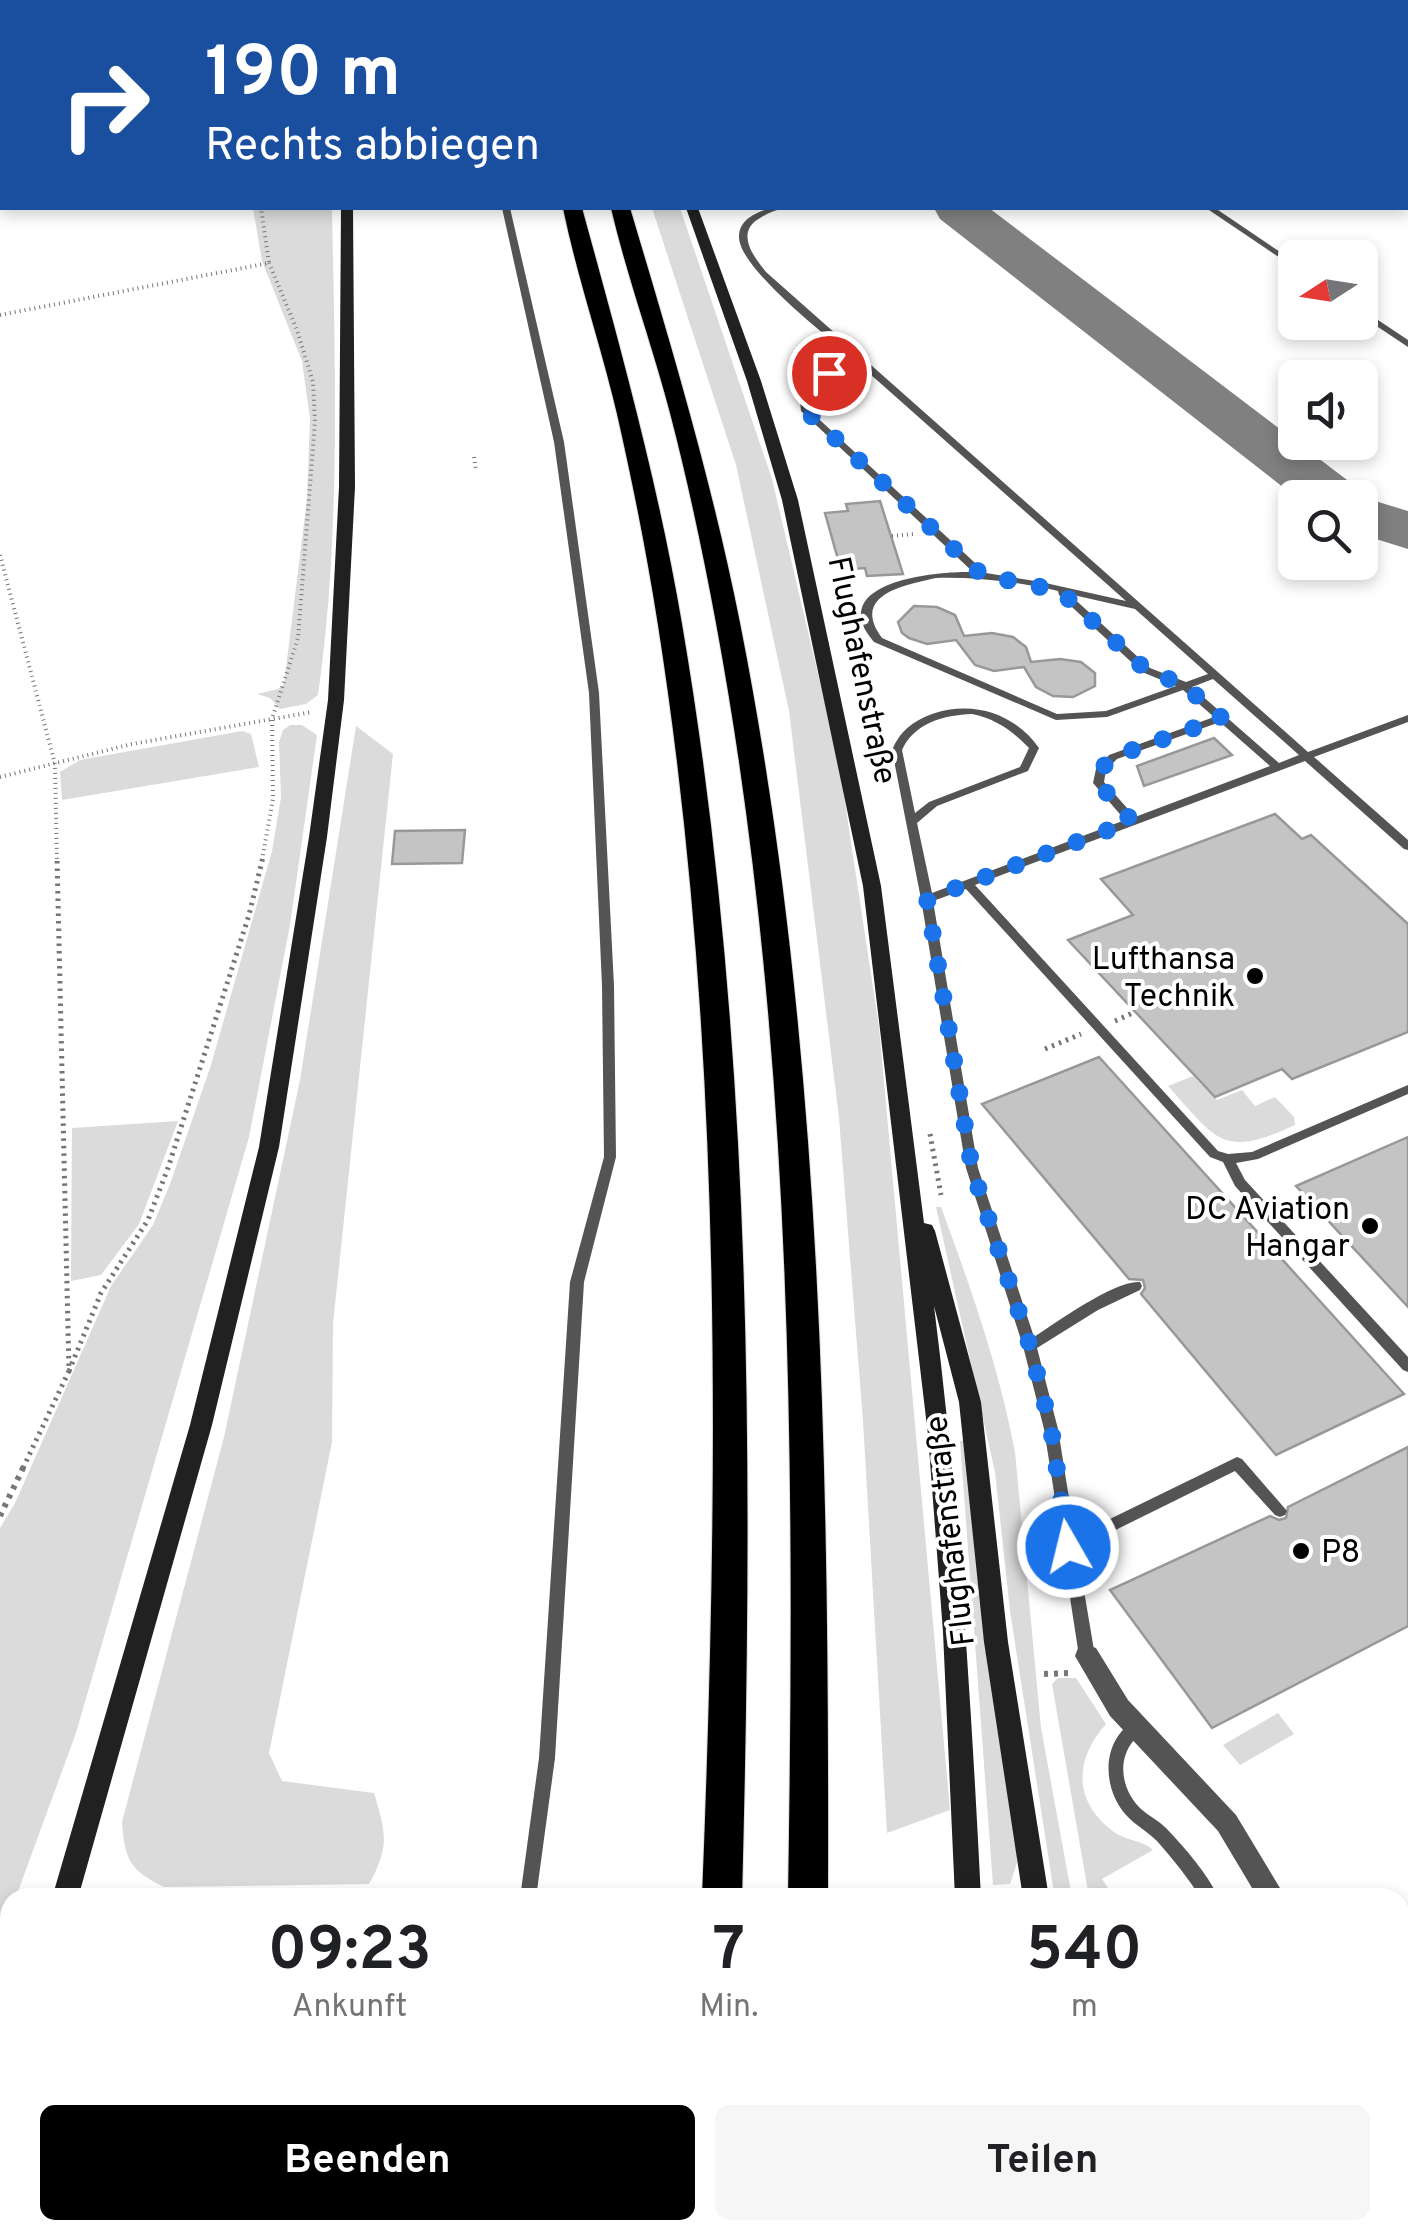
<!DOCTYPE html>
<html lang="de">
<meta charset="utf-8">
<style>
:root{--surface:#fff;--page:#f6f6f6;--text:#202124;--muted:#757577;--accent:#000}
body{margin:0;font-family:Overpass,sans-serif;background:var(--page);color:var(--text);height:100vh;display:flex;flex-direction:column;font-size:38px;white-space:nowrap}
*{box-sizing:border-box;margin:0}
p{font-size:32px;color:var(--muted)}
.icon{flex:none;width:55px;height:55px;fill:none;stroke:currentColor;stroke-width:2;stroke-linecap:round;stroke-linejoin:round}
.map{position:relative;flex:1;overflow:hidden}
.details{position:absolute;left:0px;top:1888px;width:1410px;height:352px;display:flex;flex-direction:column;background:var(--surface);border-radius:30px 30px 0 0;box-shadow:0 5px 15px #0003}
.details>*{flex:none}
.top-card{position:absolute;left:0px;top:0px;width:1410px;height:210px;box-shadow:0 5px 15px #0003;background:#1a4fa0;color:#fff;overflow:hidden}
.needle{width:65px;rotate:258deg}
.controls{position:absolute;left:1278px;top:240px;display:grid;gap:20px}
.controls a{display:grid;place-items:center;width:100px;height:100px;border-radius:15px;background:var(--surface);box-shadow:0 5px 15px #0003;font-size:50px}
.pin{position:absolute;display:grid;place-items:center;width:85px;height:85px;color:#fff;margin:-42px;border:5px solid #fff;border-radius:50%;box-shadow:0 2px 10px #0007}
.me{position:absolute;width:110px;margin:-55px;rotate:352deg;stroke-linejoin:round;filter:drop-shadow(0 0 8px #0008)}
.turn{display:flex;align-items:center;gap:35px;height:210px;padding:0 40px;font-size:45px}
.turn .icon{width:130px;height:130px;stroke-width:2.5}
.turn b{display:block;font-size:70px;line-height:85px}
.eta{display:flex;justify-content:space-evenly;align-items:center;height:170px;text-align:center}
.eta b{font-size:60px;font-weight:700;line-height:70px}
.cta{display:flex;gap:20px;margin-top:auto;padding:20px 40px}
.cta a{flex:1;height:115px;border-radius:15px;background:var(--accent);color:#fff;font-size:40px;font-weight:700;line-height:115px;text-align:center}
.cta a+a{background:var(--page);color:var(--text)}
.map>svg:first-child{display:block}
.green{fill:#dbdbdb}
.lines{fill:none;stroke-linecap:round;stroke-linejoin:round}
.taxiway{fill:#808080;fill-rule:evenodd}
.building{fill:#c4c4c4;stroke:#989898;stroke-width:2.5}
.motorway-casing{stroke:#dbdbdb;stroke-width:2}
.path-far2{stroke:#767676;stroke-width:4;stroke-dasharray:1 4;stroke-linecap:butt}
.path-far1{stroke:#767676;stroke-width:5;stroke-dasharray:2.5 5;stroke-linecap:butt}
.path{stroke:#767676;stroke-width:6;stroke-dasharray:4 6;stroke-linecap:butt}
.service{fill:#545454;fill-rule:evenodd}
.minor{fill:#545454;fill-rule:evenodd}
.secondary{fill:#212121;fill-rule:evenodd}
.motorway{fill:#000;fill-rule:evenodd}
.route{stroke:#1a73e8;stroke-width:18;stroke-dasharray:0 32.4}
.poi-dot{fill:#000;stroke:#fff;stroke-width:4}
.labels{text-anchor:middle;stroke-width:8;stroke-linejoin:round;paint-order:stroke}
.street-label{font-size:32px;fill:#000;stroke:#fff}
.poi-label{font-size:32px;fill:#000;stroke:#fff;text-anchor:end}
</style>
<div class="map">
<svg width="1408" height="2239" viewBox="0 0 1408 2239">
<rect width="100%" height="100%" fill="#fff"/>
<!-- green -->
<g class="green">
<path d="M253,208H332C335,369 341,534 318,695L306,704L280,709L270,698L257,694L278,689L284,684L307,499L310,419L302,361L262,261Z"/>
<polygon points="652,208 680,208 772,479 839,763 879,1027 950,1810 887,1833 863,1421 839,1118 789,711 736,465"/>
<polygon points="290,725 302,725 317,735 290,925 249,1137 76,1733 16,1897 10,1898 10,1913 0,1937 0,1528 15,1503 111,1286 153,1225 170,1184 211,1065 272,851 281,797 279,742 283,730"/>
<path d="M356,726L393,754L333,1324L332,1442L269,1753L282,1781L374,1793C386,1833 390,1846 369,1884L164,1887C130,1870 125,1861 122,1822L224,1437L300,1080Z"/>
<polygon points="242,731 251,734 259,767 62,800 60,772 80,760"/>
<path d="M1193,1076L1217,1100L1242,1090L1255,1106L1275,1097L1294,1117L1295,1125C1222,1159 1217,1140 1168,1086Z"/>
<polygon points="178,1121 139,1224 101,1275 71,1281 72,1128"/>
<path d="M936,1207H941C971,1288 999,1368 1015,1452L1041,1728L1072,1897H1054V1893L1010,1611L995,1472Z"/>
<polygon points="967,1440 1017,1833 1017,1863 1010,1884 993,1885 960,1441"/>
<path d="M1058,1678H1076L1106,1724C1073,1761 1073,1804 1117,1834C1129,1841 1144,1841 1153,1850L1102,1879L1114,1897H1089L1052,1684Z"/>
<polygon points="1278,1713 1294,1734 1240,1765 1223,1745"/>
</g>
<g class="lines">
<!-- taxiway -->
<g class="taxiway">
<polygon points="1224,0 1270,0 1272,2 1226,2"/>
<polygon points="934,208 989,208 1355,486 1362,497 1408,511 1408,549 1360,534 1360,498 1297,498 940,219"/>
</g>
</g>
<!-- building -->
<g class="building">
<polygon points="880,501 903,574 867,576 865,568 841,570 825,513 848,511 846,504"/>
<polygon points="914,606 937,607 955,615 964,636 992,633 1013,637 1026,647 1031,662 1060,659 1081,662 1095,673 1095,686 1073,697 1053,696 1036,687 1024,667 994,671 975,665 956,640 927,644 909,638 902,633 898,622"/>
<polygon points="1214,738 1232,755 1144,786 1137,766"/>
<polygon points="1275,814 1302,839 1311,835 1408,924 1408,1032 1292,1079 1282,1069 1215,1097 1068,940 1133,915 1101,879"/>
<polygon points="465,830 462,863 392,864 395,831"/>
<polygon points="1099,1057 1299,1278 1404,1394 1276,1455 1141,1294 1145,1288 1143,1280 1129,1279 982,1104"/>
<polygon points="1408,1137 1408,1307 1296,1186"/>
<polygon points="1408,1447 1408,1626 1212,1728 1110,1590 1270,1516 1279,1520 1286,1518 1288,1507"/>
</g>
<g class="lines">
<defs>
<g id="motorway">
<polygon points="490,0 506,0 507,2 491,2"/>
<polygon points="531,0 547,0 548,2 532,2"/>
<path d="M563,208H582C620,346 658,483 682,624C754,1046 753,1472 742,1898H702C719,1472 724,1046 658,625C647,555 633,484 617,414C601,345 577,277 563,208Z"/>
<path d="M611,208H630C671,345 712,482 740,623C823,1042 829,1471 828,1898H788C795,1472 794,1043 716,623C703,553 688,482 670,413C652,344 627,277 611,208Z"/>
<polygon points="616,2230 660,2230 658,2239 614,2239"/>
<rect x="680" y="2230" width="44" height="9"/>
<rect x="776" y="2230" width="44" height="9"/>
</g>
</defs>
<!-- motorway casing -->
<use href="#motorway" class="motorway-casing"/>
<!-- path-far2 -->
<g class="path-far2">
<polyline points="0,315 269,263 261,208"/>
<polyline points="474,457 476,471"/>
<polyline points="892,536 914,534"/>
<polyline points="0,555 55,764 57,860"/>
<polyline points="0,777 132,744 312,712"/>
<polyline points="262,860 273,799 272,719 298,638 315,422 313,382 297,330 269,263"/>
</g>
<!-- path-far1 -->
<g class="path-far1">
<polyline points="1115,1021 1135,1012"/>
<polyline points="1045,1049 1081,1034"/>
<polyline points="930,1134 941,1195"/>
<polyline points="69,1371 101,1293 148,1220 168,1168 249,915 263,857"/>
<polyline points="23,1468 69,1371 57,857"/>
</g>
<!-- path -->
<g class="path">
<polyline points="0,1516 24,1466"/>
<polyline points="1044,1674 1071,1673"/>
</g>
<!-- service -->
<g class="service">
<polygon points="437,0 443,0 444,2 438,2"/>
<polygon points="1114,0 1122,0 1124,2 1117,2"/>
<polygon points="502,208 510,208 564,442 599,693 614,986 616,1157 584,1282 555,1758 536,1898 520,1898 539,1758 570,1282 604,1157 602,986 589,693 554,442"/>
<path d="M771,208H782C775,211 767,213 760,218C735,232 753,256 766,272L1308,752L1408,715V722L1314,757L1408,840V850L1404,849L1305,761L975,885L1218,1151L1228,1154L1252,1152L1408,1085V1094L1258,1159L1236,1163L1245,1180L1408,1357V1372L1403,1370L1235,1186L1223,1162L1210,1157L966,889L933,901L978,1168L1034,1337C1057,1322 1115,1280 1140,1282L1142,1286L1140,1290L1098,1310L1037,1348L1058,1429L1075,1536L1237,1457L1242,1459L1287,1511L1285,1515L1280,1517L1275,1515L1235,1471L1077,1549L1095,1656L1092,1661L1087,1663L1082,1661L1079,1656L1063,1552L1060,1547L1062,1543L1044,1429L1023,1346L966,1168L921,899L892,750C900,731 913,721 932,714C973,700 1014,713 1039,748L1028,771L937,806L917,823L932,893L1125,820L1093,783L1096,769L1109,755L1214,717L1183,690L1107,717L1056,720L874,642C868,634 860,625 861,614C862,577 947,571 973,572L801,411L798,383L856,361C831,339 739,269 739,237C739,219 757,212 771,208ZM861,366L1126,601L1041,582L986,573L809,410L806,386ZM936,578C978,577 1018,582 1058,591L1059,595L1142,672L1176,686L1106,711L1057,714L882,638C850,595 904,585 936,578ZM1069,594L1135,609L1208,674L1186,682L1150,668ZM1213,679L1299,755L1279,763L1192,687ZM972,714C993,718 1010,729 1025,744L1029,748L1020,767L929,802L915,813L902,750C914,723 944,715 972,714ZM1220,722L1270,766L1135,817L1104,782L1106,770L1117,759Z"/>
<polygon points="1206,208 1215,208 1295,262 1295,268"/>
<polygon points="1360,308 1408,340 1408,347 1360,315"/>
<path d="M1138,1719L1143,1721L1146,1726C1140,1735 1131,1741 1127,1751C1118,1771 1126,1795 1141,1809C1149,1816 1159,1821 1166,1828C1186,1849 1206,1872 1219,1898H1201C1188,1878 1173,1859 1157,1841C1147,1831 1135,1825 1126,1815C1101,1787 1101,1737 1138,1719Z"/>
<polygon points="0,2185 10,2186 10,2204 0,2203"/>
<polygon points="90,2230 108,2230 105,2239 87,2239"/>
<polygon points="476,2230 494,2230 492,2239 474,2239"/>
</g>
<!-- minor -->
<g class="minor">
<polygon points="1087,1645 1096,1648 1128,1700 1236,1815 1286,1898 1258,1898 1218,1831 1110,1716 1075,1656 1078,1648"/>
<polygon points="1400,2123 1408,2126 1408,2163 1400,2160"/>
</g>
<!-- secondary -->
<g class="secondary">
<polygon points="326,0 338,0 338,2 327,2"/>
<polygon points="597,0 609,0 610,2 599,2"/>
<polygon points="341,208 353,208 355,487 344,700 327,837 279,1147 212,1425 78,1898 52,1898 190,1425 259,1147 309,837 328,700 339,487"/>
<path d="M686,208H698L761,381L798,500L881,886L924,1223L932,1225L935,1231L981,1402L1008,1642L1049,1898H1023L984,1642L959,1402L934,1306C959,1503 971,1700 981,1898H955L943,1632L928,1435L863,886L782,500L747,381Z"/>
<polygon points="10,2058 10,2112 0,2117 0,2063"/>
<polygon points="1005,2230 1033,2230 1036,2239 1008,2239"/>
<polygon points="1092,2230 1120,2230 1122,2239 1094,2239"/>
</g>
<!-- motorway -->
<use href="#motorway" class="motorway"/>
</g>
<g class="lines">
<!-- route -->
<polyline class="route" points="829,373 801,385 806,411 982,575 1060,591 1146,670 1184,685 1222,718 1113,757 1101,769 1098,783 1132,821 927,899 972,1168 1030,1346 1051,1428 1068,1547"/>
</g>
<!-- markers -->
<g class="poi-dot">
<circle cx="1255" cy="976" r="10"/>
<circle cx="1370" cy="1226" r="10"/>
<circle cx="1301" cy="1551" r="10"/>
</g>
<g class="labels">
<!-- street labels -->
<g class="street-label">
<text transform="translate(863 670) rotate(78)" y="11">Flughafenstraße</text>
<text transform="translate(949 1531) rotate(-97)" y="11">Flughafenstraße</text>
</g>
<!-- poi labels -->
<g class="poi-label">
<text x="1235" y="969">Lufthansa<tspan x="1235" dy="37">Technik</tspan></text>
<text x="1350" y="1219">DC Aviation<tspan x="1350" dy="37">Hangar</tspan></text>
<text x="1321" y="1562" text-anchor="start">P8</text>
</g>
</g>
</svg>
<div class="controls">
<a><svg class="needle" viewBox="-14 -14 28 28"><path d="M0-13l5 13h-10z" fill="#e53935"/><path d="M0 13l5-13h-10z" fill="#757577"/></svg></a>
<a><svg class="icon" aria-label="sound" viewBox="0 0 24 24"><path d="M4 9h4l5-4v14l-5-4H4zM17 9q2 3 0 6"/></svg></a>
<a><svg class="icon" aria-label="search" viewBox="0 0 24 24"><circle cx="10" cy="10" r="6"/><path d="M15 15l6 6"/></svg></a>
</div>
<div class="pin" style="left:829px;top:373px;background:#d93025"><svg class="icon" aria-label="arrive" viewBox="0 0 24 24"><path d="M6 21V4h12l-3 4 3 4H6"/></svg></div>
<svg class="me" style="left:1068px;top:1547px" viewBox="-20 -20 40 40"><circle r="17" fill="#1a73e8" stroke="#fff" stroke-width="3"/><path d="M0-11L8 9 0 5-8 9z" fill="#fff"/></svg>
<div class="top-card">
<div class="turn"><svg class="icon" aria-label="right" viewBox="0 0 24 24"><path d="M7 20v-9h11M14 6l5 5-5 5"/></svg><div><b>190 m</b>Rechts abbiegen</div></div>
</div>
<section class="details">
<div class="eta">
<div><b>09:23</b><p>Ankunft</p></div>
<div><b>7</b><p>Min.</p></div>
<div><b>540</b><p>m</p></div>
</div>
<div class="cta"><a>Beenden</a><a>Teilen</a></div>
</section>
</div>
